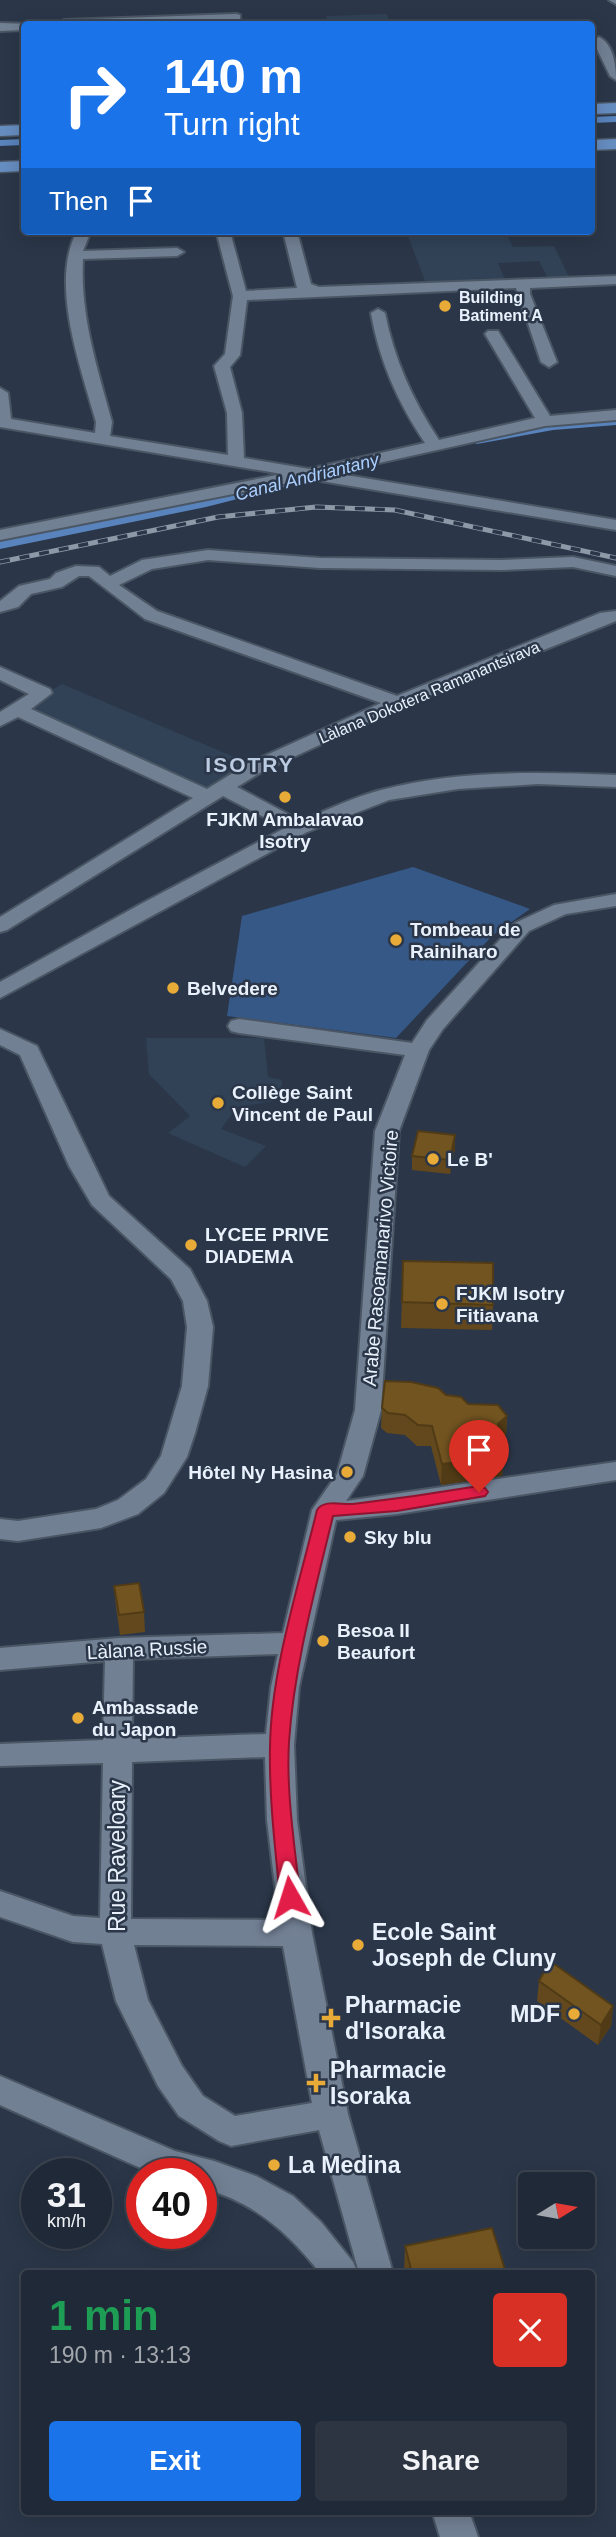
<!DOCTYPE html>
<meta charset="utf-8">
<style>
:root{--surface:#202937;--page:#2d3542;--text:#f1f3f6;--muted:#a2a6ad;--line:#3d4552;--accent:#1a73e8}
body{margin:0;font-family:Arial,sans-serif;background:var(--page);color:var(--text);height:100vh;display:flex;flex-direction:column;font-size:26px;white-space:nowrap}
*{box-sizing:border-box;margin:0}
p{font-size:23px;color:var(--muted)}
.icon{flex:none;width:38px;height:38px;fill:none;stroke:currentColor;stroke-width:2;stroke-linecap:round;stroke-linejoin:round}
.map{position:relative;flex:1;overflow:hidden}
.side{position:absolute;left:21px;top:2270px;width:574px;height:245px;display:flex;flex-direction:column;background:var(--surface);border-radius:7px;box-shadow:0 4px 18px #0003,0 0 0 2px var(--line)}
.side>*{flex:none}
.banner{position:absolute;left:21px;top:21px;width:574px;height:214px;border-radius:7px;box-shadow:0 4px 18px #0003,0 0 0 2px var(--line);background:#1a73e8;color:#fff;overflow:hidden}
.needle{width:46px;rotate:79deg}
.controls{position:absolute;left:518px;top:2172px;display:grid;gap:14px}
.controls a{display:grid;place-items:center;width:77px;height:77px;border-radius:7px;background:var(--surface);box-shadow:0 4px 18px #0003,0 0 0 2px var(--line);font-size:35px}
.speed{position:absolute;left:21px;top:2158px;display:flex;gap:14px;font-size:35px;font-weight:700;text-align:center}
.speed>*{display:grid;place-content:center;width:91px;height:91px;border-radius:50%;background:var(--surface);box-shadow:0 4px 18px #0003,0 0 0 2px var(--line);line-height:1}
.speed small{font-size:18px;font-weight:400}
.speed .limit{border:10px solid #d22;background:#fff;color:#111}
.pin{position:absolute;display:grid;place-items:center;width:60px;height:60px;color:#fff;margin:-72px -30px;border-radius:50% 50% 50% 0;rotate:-45deg;box-shadow:0 0 7px #0007}
.pin .icon{rotate:45deg}
.me{position:absolute;width:77px;margin:-38px;rotate:354deg;stroke-linejoin:round;filter:drop-shadow(0 0 5px #0008)}
.turn{display:flex;align-items:center;gap:24px;height:147px;padding:0 28px;font-size:32px}
.turn .icon{width:91px;height:91px;stroke-width:2.5}
.turn b{display:block;font-size:49px;line-height:60px}
.then{display:flex;align-items:center;height:66px;padding:0 28px;background:#0003;gap:14px;font-size:26px}
.round{display:grid;place-items:center;flex:none;width:74px;height:74px;border-radius:7px;background:var(--page)}
.headline{display:flex;align-items:center;justify-content:space-between;height:119px;padding:0 28px}
h1{font-size:42px;font-weight:800;line-height:52px;color:#1e9e55}
.button{display:flex;gap:14px;margin-top:auto;padding:14px 28px}
.button a{flex:1;height:80px;border-radius:7px;background:var(--accent);color:#fff;font-size:28px;font-weight:800;line-height:80px;text-align:center}
.button a+a{background:var(--page);color:var(--text)}
.map>svg:first-child{display:block}
.built{fill:#314257}
.green{fill:#365886}
.lines{fill:none;stroke-linecap:round;stroke-linejoin:round}
.canal{fill:#5983bc;fill-rule:evenodd}
.minor-casing{stroke:#4a5664;stroke-width:4}
.major-casing{stroke:#4a5664;stroke-width:3}
.minor{fill:#728094;fill-rule:evenodd}
.major{fill:#668dc0;fill-rule:evenodd}
.rail-casing{stroke:#8e99a7;stroke-width:5}
.rail{stroke:#2b3749;stroke-width:3.5;stroke-dasharray:10;stroke-linecap:butt}
.wall{fill:#62481c}
.shaded-wall{fill:#503b16}
.building{fill:#725420;stroke:#503b16;stroke-width:2}
.route{fill:#e11d48;stroke:#92132f;stroke-width:2}
.poi-dot{fill:#e9ab38;stroke:#2b3749;stroke-width:2.5}
.labels{text-anchor:middle;stroke-width:5;stroke-linejoin:round;paint-order:stroke}
.far-poi-label{font-size:16px;font-weight:bold;fill:#e8f1fc;stroke:#2b3749;text-anchor:start}
.far-street-label{font-size:16px;fill:#e8f1fc;stroke:#2b3749}
.far-water-label{font-size:18px;font-style:italic;fill:#abcfff;stroke:#2b3749}
.poi-label{font-size:19px;font-weight:bold;fill:#e8f1fc;stroke:#2b3749;text-anchor:start}
.street-label{font-size:19px;fill:#e8f1fc;stroke:#2b3749}
.far-district-label{font-size:21px;font-weight:bold;letter-spacing:2px;fill:#bccce2;stroke:#2b3749}
.near-street-label{font-size:23px;fill:#e8f1fc;stroke:#2b3749}
.near-poi-label{font-size:23px;font-weight:bold;fill:#e8f1fc;stroke:#2b3749;text-anchor:start}
</style>
<div class="map">
<svg width="616" height="2537" viewBox="0 0 616 2537">
<rect width="100%" height="100%" fill="#2b3749"/>
<!-- built -->
<g class="built">
<polygon points="387,14 390,24 328,24 326,16"/>
<polygon points="406,231 505,231 513,247 554,246 569,277 548,278 539,261 498,263 506,282 427,286"/>
<polygon points="62,684 253,765 207,795 22,709"/>
<polygon points="146,1038 264,1038 268,1077 282,1080 281,1100 237,1107 221,1129 266,1146 245,1167 168,1133 190,1116 149,1074"/>
</g>
<!-- green -->
<polygon class="green" points="413,867 530,909 493,935 396,1038 227,1016 242,916"/>
<g class="lines">
<!-- canal -->
<g class="canal">
<polygon points="616,116 616,122 592,123 592,117"/>
<polygon points="24,139 24,145 0,146 0,140"/>
<polygon points="616,417 616,425 553,430 477,444 470,440 477,436 553,422"/>
<polygon points="299,475 306,479 304,482 206,507 0,549 0,541 205,499"/>
</g>
<defs>
<g id="minor">
<polygon points="609,0 616,0 616,4"/>
<polygon points="236,14 240,15 240,21 151,24 58,24 64,20"/>
<polygon points="0,23 29,24 24,24 24,30 0,31"/>
<path d="M599,37C613,44 616,65 616,80L610,76L593,41Z"/>
<path d="M77,231H91L83,251L177,248L184,252L177,256L83,259C80,316 97,367 112,422L110,436L228,455L227,413L214,366L225,354L233,296L217,235L219,232H229L231,235L246,291L297,288L283,231H297L311,284L319,287L616,276V284L530,288V294L557,362L549,367L541,362L516,288L247,300L240,355L230,367L242,413L244,458L309,469L425,443C398,403 379,360 371,313L378,309L385,313C394,359 413,401 439,440L535,418L485,334L488,331H498L550,416L616,410V420L545,426L334,473L616,520V530L309,479L0,540V530L282,474L0,427V388L8,393L11,419L95,433L96,422C81,368 49,283 77,231Z"/>
<path d="M208,550L320,558L501,560L573,557L616,566V576L573,567L501,570L320,568L208,560L152,569L119,585L157,611L397,696L600,613L616,611V621L404,706L263,771L237,787L301,821C327,810 354,797 381,790C457,770 538,772 616,775V787L538,784L458,789L389,800L307,832L0,998V982L139,905L285,828L223,796L7,930L0,932V917L193,798L18,717L0,726V712L29,694L0,680V667L50,689L52,693L31,709L207,789L249,763L381,703L145,619L89,576H79L62,587L31,594L18,607L0,612V601L19,586L50,579L56,573L76,566L99,567L110,576L142,560Z"/>
<path d="M616,894V906L566,914L529,931L443,1029L429,1050L399,1131L381,1410L363,1476L346,1501L616,1462V1480L397,1514L336,1520L299,1687L294,1745L297,1820L312,1933L348,2114L393,2273H359L319,2130L231,2146L219,2141L179,2116L158,2086L116,2001L102,1944L73,1942L0,1917V1891L73,1916L100,1918L103,1763L0,1766V1744L103,1740L105,1661L0,1670V1648L119,1638L283,1633L312,1510L337,1474L355,1410L375,1131L405,1055L239,1033L231,1031L228,1026L231,1021L239,1019L412,1043L427,1020L515,923L554,905ZM278,1654L271,1687L266,1734L132,1739L133,1659ZM265,1757L267,1820L279,1920L131,1919L132,1762ZM134,1945L283,1946L312,2103L235,2116L203,2096L182,2066L148,2000Z"/>
<polygon points="0,1029 37,1046 109,1196 190,1269 207,1301 213,1327 208,1386 195,1433 187,1457 164,1493 138,1514 101,1528 18,1541 0,1539 0,1519 18,1521 96,1509 118,1500 146,1479 161,1456 182,1386 187,1327 183,1301 171,1279 92,1205 69,1166 20,1055 0,1045"/>
<path d="M0,2076L175,2151L214,2161L256,2176L293,2196L321,2222L353,2262L358,2273H320C288,2232 253,2201 201,2188V2174H154L0,2105Z"/>
<polygon points="432,2511 469,2511 478,2537 440,2537"/>
</g>
<g id="major">
<polygon points="616,103 616,113 592,114 592,104"/>
<polygon points="24,125 24,135 0,136 0,126"/>
<polygon points="616,139 616,149 592,150 592,140"/>
<polygon points="24,161 24,171 0,172 0,162"/>
</g>
</defs>
<!-- minor casing -->
<use href="#minor" class="minor-casing"/>
<!-- major casing -->
<use href="#major" class="major-casing"/>
<!-- minor -->
<use href="#minor" class="minor"/>
<!-- major -->
<use href="#major" class="major"/>
<defs>
<polyline id="rail" points="0,562 218,517 316,507 395,510 616,558"/>
</defs>
<!-- rail casing -->
<use href="#rail" class="rail-casing"/>
<!-- rail -->
<use href="#rail" class="rail"/>
</g>
<!-- wall -->
<g class="wall">
<polygon points="455,1148 450,1174 412,1170 412,1156"/>
<polygon points="403,1261 493,1305 492,1330 401,1328"/>
<polygon points="446,1395 468,1404 507,1416 506,1436 498,1443 499,1446 504,1456 502,1476 441,1485 431,1446 417,1446 405,1435 387,1433 381,1428 382,1408"/>
<polygon points="114,1586 144,1612 145,1632 120,1635 116,1607"/>
<polygon points="539,1981 613,2006 611,2026 598,2045 537,2001"/>
<polygon points="405,2246 506,2273 404,2273"/>
</g>
<!-- shaded-wall -->
<g class="shaded-wall">
<polygon points="455,1135 455,1148 450,1174 450,1160"/>
<polygon points="507,1416 506,1436 497,1444 498,1424"/>
<polygon points="504,1456 502,1476 441,1485 442,1464"/>
<polygon points="613,2006 611,2026 598,2045 601,2025"/>
</g>
<!-- building -->
<g class="building">
<polygon points="418,1131 455,1135 450,1160 412,1156"/>
<polygon points="403,1261 493,1263 493,1305 402,1302"/>
<polygon points="385,1381 411,1382 438,1388 446,1395 461,1397 468,1404 498,1405 507,1416 498,1424 499,1446 504,1456 442,1464 432,1426 418,1425 405,1415 388,1413 382,1408"/>
<polygon points="139,1583 144,1612 119,1615 114,1586"/>
<polygon points="550,1961 613,2006 601,2025 539,1981"/>
<polygon points="492,2228 506,2273 412,2273 405,2246"/>
</g>
<!-- route -->
<path class="route" d="M479,1486L485,1488L488,1492L485,1496L397,1511L333,1516C315,1591 294,1666 289,1742C286,1793 295,1846 300,1897L297,1902L290,1905L283,1902L280,1897C275,1847 269,1797 270,1747C271,1669 299,1585 317,1510C324,1499 341,1505 353,1504C395,1499 437,1493 479,1486Z"/>
<!-- markers -->
<g class="poi-dot">
<circle cx="445" cy="306" r="7"/>
<circle cx="285" cy="797" r="7"/>
<circle cx="396" cy="940" r="7"/>
<circle cx="173" cy="988" r="7"/>
<circle cx="218" cy="1103" r="7"/>
<circle cx="433" cy="1159" r="7"/>
<circle cx="191" cy="1245" r="7"/>
<circle cx="442" cy="1304" r="7"/>
<circle cx="347" cy="1472" r="7"/>
<circle cx="350" cy="1537" r="7"/>
<circle cx="323" cy="1641" r="7"/>
<circle cx="78" cy="1718" r="7"/>
<circle cx="358" cy="1945" r="7"/>
<circle cx="574" cy="2014" r="7"/>
<path d="M327.5 2007.5h7v7h7v7h-7v7h-7v-7h-7v-7h7z"/>
<path d="M312.5 2072.5h7v7h7v7h-7v7h-7v-7h-7v-7h7z"/>
<circle cx="274" cy="2165" r="7"/>
</g>
<g class="labels">
<!-- far-poi labels -->
<g class="far-poi-label">
<text x="459" y="303">Building<tspan x="459" dy="18">Batiment A</tspan></text>
</g>
<!-- far-street labels -->
<g class="far-street-label">
<text transform="translate(429 692) rotate(-23)" y="6">Làlana Dokotera Ramanantsirava</text>
</g>
<!-- far-water labels -->
<g class="far-water-label">
<text transform="translate(307 477) rotate(-14)" y="6">Canal Andriantany</text>
</g>
<!-- poi labels -->
<g class="poi-label">
<text x="285" y="826" text-anchor="middle">FJKM Ambalavao<tspan x="285" dy="22">Isotry</tspan></text>
<text x="410" y="936">Tombeau de<tspan x="410" dy="22">Rainiharo</tspan></text>
<text x="187" y="995">Belvedere</text>
<text x="232" y="1099">Collège Saint<tspan x="232" dy="22">Vincent de Paul</tspan></text>
<text x="447" y="1166">Le B'</text>
<text x="205" y="1241">LYCEE PRIVE<tspan x="205" dy="22">DIADEMA</tspan></text>
<text x="456" y="1300">FJKM Isotry<tspan x="456" dy="22">Fitiavana</tspan></text>
<text x="333" y="1479" text-anchor="end">Hôtel Ny Hasina</text>
<text x="364" y="1544">Sky blu</text>
<text x="337" y="1637">Besoa II<tspan x="337" dy="22">Beaufort</tspan></text>
<text x="92" y="1714">Ambassade<tspan x="92" dy="22">du Japon</tspan></text>
</g>
<!-- street labels -->
<g class="street-label">
<text transform="translate(380 1258) rotate(-85)" y="7">Arabe Rasoamanarivo Victoire</text>
<text transform="translate(147 1649) rotate(-3)" y="7">Làlana Russie</text>
</g>
<!-- far-district labels -->
<g class="far-district-label">
<text x="250" y="772">ISOTRY</text>
</g>
<!-- near-street labels -->
<g class="near-street-label">
<text transform="translate(117 1856) rotate(-90)" y="8">Rue Raveloary</text>
</g>
<!-- near-poi labels -->
<g class="near-poi-label">
<text x="372" y="1940">Ecole Saint<tspan x="372" dy="26">Joseph de Cluny</tspan></text>
<text x="345" y="2013">Pharmacie<tspan x="345" dy="26">d'Isoraka</tspan></text>
<text x="560" y="2022" text-anchor="end">MDF</text>
<text x="330" y="2078">Pharmacie<tspan x="330" dy="26">Isoraka</tspan></text>
<text x="288" y="2173">La Medina</text>
</g>
</g>
</svg>
<div class="controls">
<a><svg class="needle" viewBox="-14 -14 28 28"><path d="M0-13l5 13h-10z" fill="#e53935"/><path d="M0 13l5-13h-10z" fill="#a2a6ad"/></svg></a>
</div>
<div class="speed"><div>31<small>km/h</small></div><div class="limit">40</div></div>
<div class="pin" style="left:479px;top:1492px;background:#d93025"><svg class="icon" aria-label="arrive" viewBox="0 0 24 24"><path d="M6 21V4h12l-3 4 3 4H6"/></svg></div>
<svg class="me" style="left:290px;top:1897px" viewBox="-20 -20 40 40"><path d="M0-17L14 15 0 8-14 15z" fill="#e11d48" stroke="#fff" stroke-width="4"/></svg>
<div class="banner">
<div class="turn"><svg class="icon" aria-label="right" viewBox="0 0 24 24"><path d="M7 20v-9h11M14 6l5 5-5 5"/></svg><div><b>140 m</b>Turn right</div></div>
<div class="then">Then<svg class="icon" aria-label="arrive" viewBox="0 0 24 24"><path d="M6 21V4h12l-3 4 3 4H6"/></svg></div>
</div>
<section class="side">
<div class="headline"><div><h1>1 min</h1><p>190 m · 13:13</p></div><a class="round" style="background:#d93025;color:#fff"><svg class="icon" aria-label="close" viewBox="0 0 24 24"><path d="M6 6l12 12M18 6L6 18"/></svg></a></div>
<div class="button"><a>Exit</a><a>Share</a></div>
</section>
</div>
